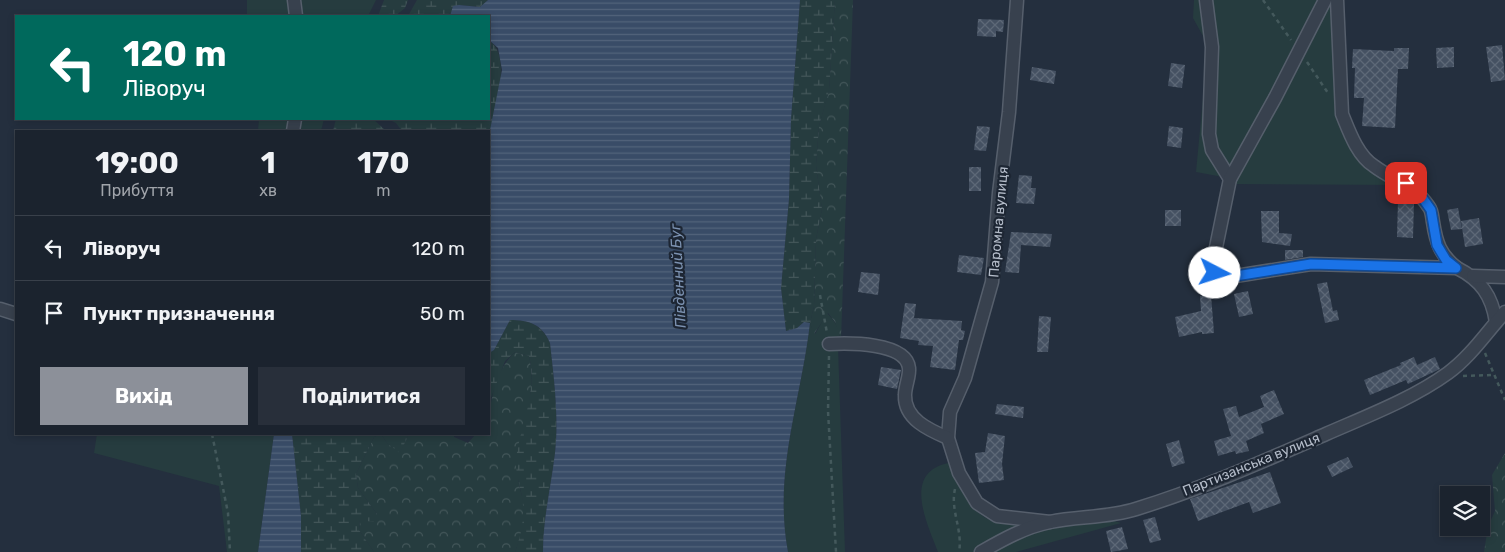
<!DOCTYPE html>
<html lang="uk">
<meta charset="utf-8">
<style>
:root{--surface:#1b232e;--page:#282f3a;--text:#f1f3f6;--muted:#a0a4aa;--line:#39404a;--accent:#8c9099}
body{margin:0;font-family:Rubik,sans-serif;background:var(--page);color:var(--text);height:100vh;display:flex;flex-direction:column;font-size:19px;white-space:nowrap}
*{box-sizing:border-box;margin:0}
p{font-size:16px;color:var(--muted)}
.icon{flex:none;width:28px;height:28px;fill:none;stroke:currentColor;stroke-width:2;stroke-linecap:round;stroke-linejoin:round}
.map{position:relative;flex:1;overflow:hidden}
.drawer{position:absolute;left:15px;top:130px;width:475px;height:305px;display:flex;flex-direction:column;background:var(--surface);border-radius:0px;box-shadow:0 2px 8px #0003,0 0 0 1px var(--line)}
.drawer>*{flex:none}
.banner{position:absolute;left:15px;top:15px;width:475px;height:105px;border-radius:0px;box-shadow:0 2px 8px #0003,0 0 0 1px var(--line);background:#00695c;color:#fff;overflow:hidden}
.fabs{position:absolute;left:1440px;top:486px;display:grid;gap:10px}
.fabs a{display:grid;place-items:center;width:50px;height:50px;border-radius:0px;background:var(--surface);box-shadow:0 2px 8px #0003,0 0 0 1px var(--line);font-size:25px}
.pin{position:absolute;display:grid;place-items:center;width:42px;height:42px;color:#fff;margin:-21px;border-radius:10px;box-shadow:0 2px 8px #0006}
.me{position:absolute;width:55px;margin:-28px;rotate:95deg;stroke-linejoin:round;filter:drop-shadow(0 0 4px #0008)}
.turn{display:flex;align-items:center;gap:18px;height:105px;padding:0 25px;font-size:22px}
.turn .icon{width:65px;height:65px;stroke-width:2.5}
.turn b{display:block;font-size:35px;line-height:42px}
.eta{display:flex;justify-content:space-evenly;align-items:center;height:85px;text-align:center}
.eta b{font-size:30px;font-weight:700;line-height:35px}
.action{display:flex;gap:10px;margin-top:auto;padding:10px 25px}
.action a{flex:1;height:58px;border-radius:0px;background:var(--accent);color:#fff;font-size:20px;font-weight:700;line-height:58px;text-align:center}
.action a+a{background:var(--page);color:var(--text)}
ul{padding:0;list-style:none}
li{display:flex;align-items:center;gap:15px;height:65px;padding:0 25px;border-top:1px solid var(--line)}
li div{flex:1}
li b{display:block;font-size:19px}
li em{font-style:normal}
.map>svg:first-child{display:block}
.grass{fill:#263c3f}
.forest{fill:url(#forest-crowns)}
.wetland{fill:url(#wetland-marsh)}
.water{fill:url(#water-rules)}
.building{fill:url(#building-cross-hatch)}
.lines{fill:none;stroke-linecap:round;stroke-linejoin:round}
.street-casing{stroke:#565f6c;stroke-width:15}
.path{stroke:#44595c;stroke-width:2.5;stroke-dasharray:4 4;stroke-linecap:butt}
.street{stroke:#38414e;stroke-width:12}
.route-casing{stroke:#114b97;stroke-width:12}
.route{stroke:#1a73e8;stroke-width:9}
.labels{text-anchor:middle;stroke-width:4.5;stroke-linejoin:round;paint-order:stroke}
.street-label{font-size:14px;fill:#b4bcc9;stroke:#1d2633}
.water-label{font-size:15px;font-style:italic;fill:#7c92b1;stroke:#1d2633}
</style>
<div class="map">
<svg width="1505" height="552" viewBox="0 0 1505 552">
<defs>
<pattern id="forest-crowns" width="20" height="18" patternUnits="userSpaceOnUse" patternTransform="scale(1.25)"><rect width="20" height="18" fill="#263c3f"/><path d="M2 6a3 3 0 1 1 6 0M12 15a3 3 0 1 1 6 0" fill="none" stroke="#435659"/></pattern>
<pattern id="wetland-marsh" width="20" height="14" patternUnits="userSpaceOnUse" patternTransform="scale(1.25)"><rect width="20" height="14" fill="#263c3f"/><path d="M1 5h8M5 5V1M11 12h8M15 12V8" fill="none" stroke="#435659"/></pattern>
<pattern id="water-rules" width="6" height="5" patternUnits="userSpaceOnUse" patternTransform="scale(1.25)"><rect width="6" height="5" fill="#394c67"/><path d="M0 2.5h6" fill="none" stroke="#53647b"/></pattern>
<pattern id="building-cross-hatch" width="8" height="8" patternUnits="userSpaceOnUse" patternTransform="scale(1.25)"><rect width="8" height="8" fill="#455162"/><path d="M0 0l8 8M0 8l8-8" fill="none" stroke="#5d6877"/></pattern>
</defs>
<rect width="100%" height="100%" fill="#242f3e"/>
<!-- grass -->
<g class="grass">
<polygon points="247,0 376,0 368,16 247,16"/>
<path d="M1194,0H1340C1342,51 1336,109 1366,153C1375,165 1389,175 1400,185L1232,184L1223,177L1196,172L1208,45L1193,18Z"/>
<polygon points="259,119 324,119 321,131 258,131"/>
<path d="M827,313C836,322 843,333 838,346L845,552H788C773,473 801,401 810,323L815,334Z"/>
<polygon points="97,434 274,434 258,552 227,552 219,486 94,453"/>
<path d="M948,463C957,476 960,492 970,504C975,509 981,516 988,519C1003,525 1058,527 1076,524C1091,523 1106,516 1121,523L1016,552H938C927,523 902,473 948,463Z"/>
</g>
<!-- forest -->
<g class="forest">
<polygon points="835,0 853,0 841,339 835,322 828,313 814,334 810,323 814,306 816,239 822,209 816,165 819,126 829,90"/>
<path d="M515,352L529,356C539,396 516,437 518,477C519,489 524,500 525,511C525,525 520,539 515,552H374L359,530L360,520L377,514L358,488L356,474L374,437L381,434L387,443L400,452L409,434H454V437L468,443L476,434H489C489,405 493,373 515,352Z"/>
<polygon points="1505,453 1505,552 1484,552 1488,527 1495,511 1492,475"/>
</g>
<!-- wetland -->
<g class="wetland">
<polygon points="384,0 408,0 405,8 395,16 378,16"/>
<polygon points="417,0 488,0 480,7 459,5 450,14 450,16 408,16"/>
<polygon points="800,0 835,0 829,91 819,126 816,165 822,209 816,239 814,306 810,323 804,322 797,328 786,331 781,288 789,199 791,119"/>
<path d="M489,40C513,58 494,109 489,135V131H402L396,123L388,119H489Z"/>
<polygon points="336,119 373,119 386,131 333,131"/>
<path d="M510,320C529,320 541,324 550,343C554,379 559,417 555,453C551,487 543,518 543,552H515C522,532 526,514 521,492C519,482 515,469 516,458C521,424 538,391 529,356L515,352L505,361L489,403V353L494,350Z"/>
<polygon points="292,434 409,434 400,453 387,443 381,434 374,437 356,474 358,488 377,514 374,522 360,520 359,530 374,552 301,552 301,516"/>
</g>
<!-- water -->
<g class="water">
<path d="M488,0H800L791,119L789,199L781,288L786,331L797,328L804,322L810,323C801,401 773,472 788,552H543C543,518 551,487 555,453C559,417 554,379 550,343C542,324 529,320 510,320L494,350L489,353V135L502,70L498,48L489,40V16H450L453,6L459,5L480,7Z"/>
<polygon points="274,434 292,434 301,516 301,552 258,552"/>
</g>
<!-- building -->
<g class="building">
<polygon points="978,19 1004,20 1003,32 996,31 996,37 977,36"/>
<polygon points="1502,45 1505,80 1491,82 1486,47"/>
<polygon points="1454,47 1454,67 1437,68 1436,48"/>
<polygon points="1394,48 1409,48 1408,69 1398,69 1395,128 1362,126 1364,98 1354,98 1355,68 1352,68 1353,49 1394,51"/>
<polygon points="1171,63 1185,65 1182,88 1168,86"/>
<polygon points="1032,67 1056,71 1054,84 1030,80"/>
<polygon points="977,126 990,127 986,151 974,150"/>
<polygon points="1169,126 1183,128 1181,148 1167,146"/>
<rect x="969" y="167" width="12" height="24"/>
<polygon points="1019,175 1032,176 1031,188 1036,188 1034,204 1016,203"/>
<polygon points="1398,200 1414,202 1413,238 1397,237"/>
<polygon points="1458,208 1462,229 1451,230 1447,210"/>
<rect x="1165" y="210" width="16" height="16"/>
<polygon points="1261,211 1279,211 1279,233 1292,234 1290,246 1262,242"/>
<polygon points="1479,218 1483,244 1465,247 1461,221"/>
<polygon points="1011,232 1052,234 1050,247 1021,245 1019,273 1005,272"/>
<polygon points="1285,250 1303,250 1303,257 1285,260"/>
<polygon points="959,255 984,258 981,275 957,272"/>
<polygon points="861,272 880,274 878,295 858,292"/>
<polygon points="1327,282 1333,311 1337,310 1339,320 1325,323 1317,284"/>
<polygon points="1248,291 1253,314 1239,317 1234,294"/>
<polygon points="1211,295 1214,333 1202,334 1202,332 1179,337 1175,317 1201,311 1200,296"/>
<polygon points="905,303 916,304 914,318 962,321 961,330 965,331 963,340 959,340 955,370 930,367 933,346 918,345 919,341 900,338"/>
<polygon points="1039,316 1051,317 1048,352 1037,352"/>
<polygon points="1414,357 1417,365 1435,357 1440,369 1408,384 1406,380 1370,395 1364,380 1401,365 1400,363"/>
<polygon points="881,367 901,370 897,389 878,385"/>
<polygon points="1274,390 1284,414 1261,424 1264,433 1246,441 1249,451 1236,454 1235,451 1218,456 1214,441 1231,436 1223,409 1236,406 1239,417 1264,407 1260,396"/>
<polygon points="997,404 1024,407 1023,418 995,414"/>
<polygon points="988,433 1005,436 1002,464 1004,480 979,483 975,453 985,452"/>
<polygon points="1179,440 1185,463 1172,467 1166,444"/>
<polygon points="1348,457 1353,467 1332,477 1327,466"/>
<polygon points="1270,472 1281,503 1253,513 1249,502 1198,521 1190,499"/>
<polygon points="1155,517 1161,540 1150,543 1143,520"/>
<polygon points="1122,527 1128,549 1111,552 1106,531"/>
</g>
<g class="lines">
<defs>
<g id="street">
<polyline points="294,0 296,16"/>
<polyline points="1017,0 1009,112 999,193 992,282 965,378 950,412 948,438 959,473 977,503 997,516 1050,522"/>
<polyline points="1206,0 1212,47 1209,134 1212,150 1230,179"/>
<path d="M1325,0L1275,98L1230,179L1212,267L1215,273L1223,278L1311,264L1457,268C1481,280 1492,296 1496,322"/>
<path d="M1337,0L1342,114C1349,131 1357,155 1374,166C1395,182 1413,183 1429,207C1432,211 1432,216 1433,222C1436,242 1440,255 1457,268"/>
<polyline points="293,131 295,119"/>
<polyline points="1473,276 1505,277"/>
<polyline points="0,309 16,314"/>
<path d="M829,344C848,343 906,342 909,368C910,376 905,386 905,395C904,419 929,430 948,438"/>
<path d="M981,552C1002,540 1025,527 1050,522C1078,516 1108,518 1136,509C1201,489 1264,461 1326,434C1367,416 1412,399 1448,373C1471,356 1486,333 1505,312"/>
</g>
</defs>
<!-- street casing -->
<use href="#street" class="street-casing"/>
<!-- path -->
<g class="path">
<polyline points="1263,0 1291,40"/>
<polyline points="1307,62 1328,93"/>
<polyline points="820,295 827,333"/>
<polyline points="1485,353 1505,400"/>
<polyline points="829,356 828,411 836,552"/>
<polyline points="1463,376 1493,375"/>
<polyline points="212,434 228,513 230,552"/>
<path d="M955,489C950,510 963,530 959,552"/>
</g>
<!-- street -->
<use href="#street" class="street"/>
</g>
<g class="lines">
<defs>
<polyline id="route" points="1215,273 1223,278 1311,264 1456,268 1446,260 1437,245 1431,210 1419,193 1406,183"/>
</defs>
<!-- route casing -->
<use href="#route" class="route-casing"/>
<!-- route -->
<use href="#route" class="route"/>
</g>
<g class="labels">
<!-- street labels -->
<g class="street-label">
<text transform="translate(998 222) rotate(-85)" y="5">Паромна вулиця</text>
<text transform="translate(1251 464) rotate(-22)" y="5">Партизанська вулиця</text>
</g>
<!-- water labels -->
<g class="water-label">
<text transform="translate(678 276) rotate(-93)" y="5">Південний Буг</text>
</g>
</g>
</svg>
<div class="fabs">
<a><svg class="icon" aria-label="layers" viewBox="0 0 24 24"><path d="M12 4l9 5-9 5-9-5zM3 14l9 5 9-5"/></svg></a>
</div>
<div class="pin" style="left:1406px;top:183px;background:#d93025"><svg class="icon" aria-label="arrive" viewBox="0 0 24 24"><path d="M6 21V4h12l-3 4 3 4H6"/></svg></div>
<svg class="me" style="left:1215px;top:273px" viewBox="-20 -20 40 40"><circle r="19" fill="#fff"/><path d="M0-13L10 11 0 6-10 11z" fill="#1a73e8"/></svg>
<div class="banner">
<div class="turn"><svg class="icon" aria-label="left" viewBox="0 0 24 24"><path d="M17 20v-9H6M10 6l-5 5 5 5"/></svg><div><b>120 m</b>Ліворуч</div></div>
</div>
<section class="drawer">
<div class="eta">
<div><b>19:00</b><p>Прибуття</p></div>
<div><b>1</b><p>хв</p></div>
<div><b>170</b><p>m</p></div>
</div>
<ul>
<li><svg class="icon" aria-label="left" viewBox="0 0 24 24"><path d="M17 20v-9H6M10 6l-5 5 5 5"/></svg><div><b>Ліворуч</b></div><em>120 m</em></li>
<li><svg class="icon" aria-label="arrive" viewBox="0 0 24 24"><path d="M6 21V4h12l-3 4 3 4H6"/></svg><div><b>Пункт призначення</b></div><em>50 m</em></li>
</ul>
<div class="action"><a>Вихід</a><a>Поділитися</a></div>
</section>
</div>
